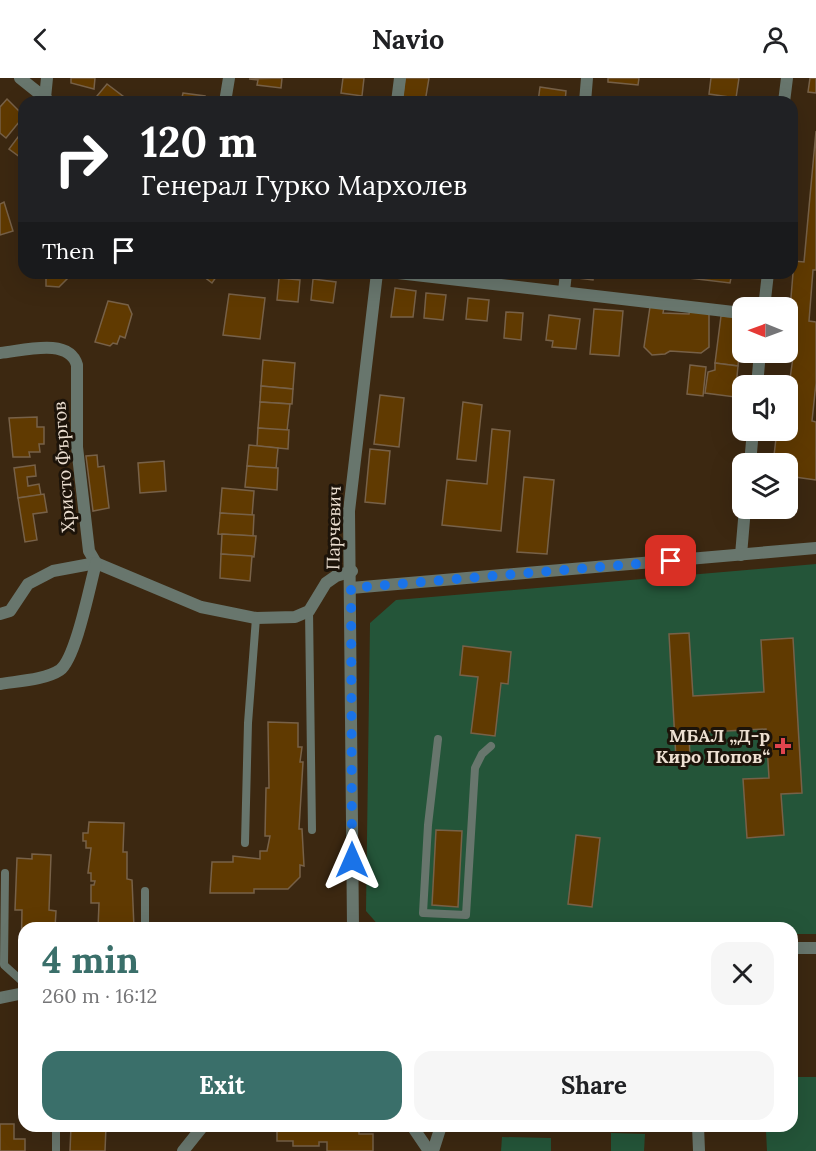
<!DOCTYPE html>
<meta charset="utf-8">
<style>
:root{--surface:#fff;--page:#f6f6f6;--text:#202124;--muted:#757577;--accent:#3a6f6a}
body{margin:0;font-family:Lora,serif;background:var(--page);color:var(--text);height:100vh;display:flex;flex-direction:column;font-size:22px;white-space:nowrap}
*{box-sizing:border-box;margin:0}
p{font-size:20px;color:var(--muted)}
.icon{flex:none;width:33px;height:33px;fill:none;stroke:currentColor;stroke-width:2;stroke-linecap:round;stroke-linejoin:round}
.map{position:relative;flex:1;overflow:hidden}
.panel{position:absolute;left:18px;top:844px;width:780px;height:210px;display:flex;flex-direction:column;background:var(--surface);border-radius:18px;box-shadow:0 6px 24px #0002}
.panel>*{flex:none}
.banner{position:absolute;left:18px;top:18px;width:780px;height:183px;border-radius:18px;box-shadow:0 6px 24px #0002;background:#202124;color:#fff;overflow:hidden}
.needle{width:39px;rotate:271deg}
.buttons{position:absolute;left:732px;top:219px;display:grid;gap:12px}
.buttons a{display:grid;place-items:center;width:66px;height:66px;border-radius:12px;background:var(--surface);box-shadow:0 6px 24px #0002;font-size:30px}
.pin{position:absolute;display:grid;place-items:center;width:51px;height:51px;color:#fff;margin:-26px;border-radius:12px;box-shadow:0 3px 9px #0006}
.me{position:absolute;width:66px;margin:-33px;rotate:0deg;stroke-linejoin:round;filter:drop-shadow(0 0 4px #0008)}
.turn{display:flex;align-items:center;gap:21px;height:126px;padding:0 24px;font-size:27px}
.turn .icon{width:78px;height:78px;stroke-width:2.5}
.turn b{display:block;font-size:42px;line-height:51px}
.then{display:flex;align-items:center;height:57px;padding:0 24px;background:#0003;gap:12px;font-size:22px}
.round{display:grid;place-items:center;flex:none;width:63px;height:63px;border-radius:18px;background:var(--page)}
.head{display:flex;align-items:center;justify-content:space-between;height:102px;padding:0 24px}
h1{font-size:36px;font-weight:700;line-height:45px;color:var(--accent)}
.cta{display:flex;gap:12px;margin-top:auto;padding:12px 24px}
.cta a{flex:1;height:69px;border-radius:18px;background:var(--accent);color:#fff;font-size:24px;font-weight:700;line-height:69px;text-align:center}
.cta a+a{background:var(--page);color:var(--text)}
header{display:flex;justify-content:space-between;align-items:center;height:78px;padding:0 24px;background:var(--surface);font-size:27px;font-weight:700}
.map>svg:first-child{display:block}
.green{fill:#245539}
.building{fill:#603a01;stroke:#776148;stroke-width:1.5}
.lines{fill:none;stroke-linecap:round;stroke-linejoin:round}
.service{stroke:#68766d;stroke-width:8}
.minor{stroke:#68766d;stroke-width:12}
.route{stroke:#1a73e8;stroke-width:10;stroke-dasharray:0 18}
.health-dot{fill:#e0444e;stroke:#1c1309;stroke-width:2}
.labels{text-anchor:middle;stroke-width:6;stroke-linejoin:round;paint-order:stroke}
.street-label{font-size:18px;fill:#ecdfd1;stroke:#1c1309}
.poi-label{font-size:18px;font-weight:bold;fill:#ecdfd1;stroke:#1c1309;text-anchor:end}
</style>
<header><svg class="icon" aria-label="back" viewBox="0 0 24 24"><path d="M15 5l-7 7 7 7"/></svg>Navio<svg class="icon" aria-label="person" viewBox="0 0 24 24"><circle cx="12" cy="8" r="4"/><path d="M4 21q1-7 8-7t8 7"/></svg></header>
<div class="map">
<svg width="816" height="1073" viewBox="0 0 816 1073">
<rect width="100%" height="100%" fill="#3c2811"/>
<!-- green -->
<g class="green">
<polygon points="816,486 816,856 792,856 792,850 381,850 366,833 370,545 396,522"/>
<polygon points="792,999 816,999 816,1073 767,1073 766,1053 706,1054 706,1049 792,1048"/>
<polygon points="611,1055 645,1056 644,1073 611,1073"/>
<polygon points="502,1059 551,1060 551,1073 501,1073"/>
</g>
<!-- building -->
<g class="building">
<polygon points="71,0 95,0 94,11 71,5"/>
<polygon points="282,0 281,10 257,7 258,2 249,1"/>
<polygon points="343,0 364,0 362,18 341,15"/>
<polygon points="405,0 429,0 425,24 402,24"/>
<polygon points="608,0 639,0 638,7 608,4"/>
<polygon points="711,0 739,0 736,20 709,16"/>
<polygon points="810,0 816,0 816,15 808,14"/>
<polygon points="107,6 124,19 120,24 92,24"/>
<polygon points="540,9 566,13 565,24 538,24"/>
<polygon points="183,15 205,18 204,24 181,24"/>
<polygon points="7,21 24,38 6,60 0,55 0,29"/>
<polygon points="24,51 24,82 9,71"/>
<polygon points="816,53 816,192 813,192 809,243 816,244 816,305 812,343 816,344 816,402 788,398 788,386 773,386 777,352 788,352 788,316 796,257 788,256 794,183 804,184"/>
<polygon points="4,124 13,153 0,157 0,126"/>
<polygon points="46,195 73,195 59,209 46,208"/>
<polygon points="199,195 219,195 212,205"/>
<polygon points="574,195 594,195 593,202 578,200"/>
<polygon points="682,195 732,195 730,205 681,199"/>
<polygon points="279,200 300,202 298,224 277,222"/>
<polygon points="313,201 336,204 333,225 311,222"/>
<polygon points="395,210 416,213 413,239 391,239"/>
<polygon points="426,215 446,217 443,242 424,240"/>
<polygon points="229,216 265,220 260,261 223,257"/>
<polygon points="468,220 489,222 487,243 466,241"/>
<polygon points="108,223 128,227 132,236 125,260 120,258 117,266 113,265 110,268 95,264"/>
<polygon points="650,229 664,230 663,235 689,236 690,232 709,235 709,269 701,275 670,273 665,276 652,277 644,269"/>
<polygon points="594,231 623,233 619,278 590,276"/>
<polygon points="506,234 523,235 521,262 504,260"/>
<polygon points="549,237 580,241 576,271 552,269 553,263 546,262"/>
<polygon points="721,238 742,240 738,288 715,285"/>
<polygon points="263,282 295,285 293,311 261,308"/>
<polygon points="715,285 738,288 735,319 705,315 708,294 715,292"/>
<polygon points="690,287 706,289 703,318 687,316"/>
<polygon points="261,308 293,311 292,326 260,324"/>
<polygon points="380,317 404,320 399,369 374,366"/>
<polygon points="260,324 290,326 287,353 258,350"/>
<polygon points="463,324 482,327 476,383 457,381"/>
<polygon points="37,339 37,349 44,349 44,366 39,366 40,374 29,374 30,379 13,379 9,340"/>
<polygon points="258,350 289,352 288,371 257,368"/>
<polygon points="492,351 510,353 501,453 442,447 447,402 487,406"/>
<polygon points="249,367 278,370 276,391 247,388"/>
<polygon points="370,371 390,373 385,426 365,424"/>
<polygon points="97,377 98,389 104,388 109,430 93,433 86,378"/>
<polygon points="164,383 166,413 140,415 138,385"/>
<polygon points="35,387 36,398 27,399 28,408 39,406 41,417 18,420 14,390"/>
<polygon points="247,388 278,390 277,412 245,409"/>
<polygon points="524,399 554,402 547,476 517,474"/>
<polygon points="222,410 254,413 252,438 220,435"/>
<polygon points="44,416 47,434 33,436 37,462 25,464 18,420"/>
<polygon points="220,435 254,437 253,458 218,456"/>
<polygon points="222,456 256,458 254,479 221,476"/>
<polygon points="221,476 252,478 250,503 220,500"/>
<polygon points="689,555 693,618 764,614 761,562 793,560 802,715 781,716 784,757 747,760 743,701 769,700 766,651 689,655 690,680 676,681 669,556"/>
<polygon points="463,568 511,574 508,606 501,605 495,658 471,655 478,599 460,597"/>
<polygon points="268,644 298,645 298,669 302,669 300,684 303,684 299,751 302,751 304,788 300,787 300,799 288,811 254,811 254,815 210,815 212,784 233,784 233,778 260,781 260,773 267,773 270,758 265,758 266,710 269,710"/>
<polygon points="89,744 124,745 123,774 127,774 127,801 132,802 134,850 98,850 99,825 91,825 91,807 94,807 95,803 91,803 91,795 88,795 91,770 86,770 86,763 83,763 83,755 88,755"/>
<polygon points="436,752 462,753 458,829 432,827"/>
<polygon points="576,757 600,760 592,829 568,826"/>
<polygon points="32,776 51,777 49,832 56,833 55,850 24,850 24,881 21,881 22,832 15,832 17,780 32,781"/>
<polygon points="0,1046 14,1046 14,1061 25,1061 25,1073 0,1073"/>
<polygon points="71,1048 106,1048 105,1073 70,1073"/>
<polygon points="277,1048 359,1048 359,1056 373,1056 373,1073 327,1073 327,1064 319,1064 319,1068 293,1068 293,1063 277,1063"/>
</g>
<g class="lines">
<!-- service -->
<g class="service">
<polyline points="309,533 312,752"/>
<polyline points="438,661 428,747 423,835 466,837 475,690 482,676 491,668"/>
<polyline points="245,765 248,645 256,540"/>
<polyline points="5,795 4,887 24,905"/>
<polyline points="145,813 145,850"/>
<polyline points="56,1073 56,1048"/>
</g>
<!-- minor -->
<g class="minor">
<polyline points="20,0 50,24"/>
<polyline points="45,20 47,0"/>
<polyline points="225,24 229,0"/>
<polyline points="397,24 400,0"/>
<polyline points="585,24 587,0"/>
<polyline points="784,24 787,0"/>
<polyline points="398,195 742,235"/>
<polyline points="564,213 566,195"/>
<polyline points="764,230 768,195"/>
<path d="M0,275C23,273 69,259 77,287V369L89,473L96,485"/>
<polyline points="757,308 760,274"/>
<polyline points="750,386 753,352"/>
<polyline points="741,477 745,430"/>
<polyline points="351,510 816,470"/>
<polyline points="0,536 10,533 28,506 53,493 96,485 201,529 256,540 295,539 309,533 326,505 336,498 352,493"/>
<path d="M0,606C18,603 45,602 60,592C76,580 90,507 96,485"/>
<polyline points="353,850 349,433 377,195"/>
<polyline points="792,870 816,870"/>
<polyline points="0,920 24,915"/>
<polyline points="412,1048 429,1073"/>
<polyline points="698,1048 699,1073"/>
<polyline points="183,1073 203,1048"/>
<polyline points="433,1073 441,1048"/>
</g>
</g>
<g class="lines">
<!-- route -->
<polyline class="route" points="352,782 351,510 671,483"/>
</g>
<!-- markers -->
<path class="health-dot" d="M780 659h6v6h6v6h-6v6h-6v-6h-6v-6h6z"/>
<g class="labels">
<!-- street labels -->
<g class="street-label">
<text transform="translate(64 389) rotate(-94)" y="6">Христо Фъргов</text>
<text transform="translate(334 450) rotate(-89)" y="6">Парчевич</text>
</g>
<!-- poi labels -->
<g class="poi-label">
<text x="770" y="664">МБАЛ „Д-р<tspan x="770" dy="21">Киро Попов“</tspan></text>
</g>
</g>
</svg>
<div class="buttons">
<a><svg class="needle" viewBox="-14 -14 28 28"><path d="M0-13l5 13h-10z" fill="#e53935"/><path d="M0 13l5-13h-10z" fill="#757577"/></svg></a>
<a><svg class="icon" aria-label="sound" viewBox="0 0 24 24"><path d="M4 9h4l5-4v14l-5-4H4zM17 9q2 3 0 6"/></svg></a>
<a><svg class="icon" aria-label="layers" viewBox="0 0 24 24"><path d="M12 4l9 5-9 5-9-5zM3 14l9 5 9-5"/></svg></a>
</div>
<div class="pin" style="left:671px;top:483px;background:#d93025"><svg class="icon" aria-label="arrive" viewBox="0 0 24 24"><path d="M6 21V4h12l-3 4 3 4H6"/></svg></div>
<svg class="me" style="left:352px;top:782px" viewBox="-20 -20 40 40"><path d="M0-17L14 15 0 8-14 15z" fill="#1a73e8" stroke="#fff" stroke-width="4"/></svg>
<div class="banner">
<div class="turn"><svg class="icon" aria-label="right" viewBox="0 0 24 24"><path d="M7 20v-9h11M14 6l5 5-5 5"/></svg><div><b>120 m</b>Генерал Гурко Мархолев</div></div>
<div class="then">Then<svg class="icon" aria-label="arrive" viewBox="0 0 24 24"><path d="M6 21V4h12l-3 4 3 4H6"/></svg></div>
</div>
<section class="panel">
<div class="head"><div><h1>4 min</h1><p>260 m · 16:12</p></div><a class="round"><svg class="icon" aria-label="close" viewBox="0 0 24 24"><path d="M6 6l12 12M18 6L6 18"/></svg></a></div>
<div class="cta"><a>Exit</a><a>Share</a></div>
</section>
</div>
